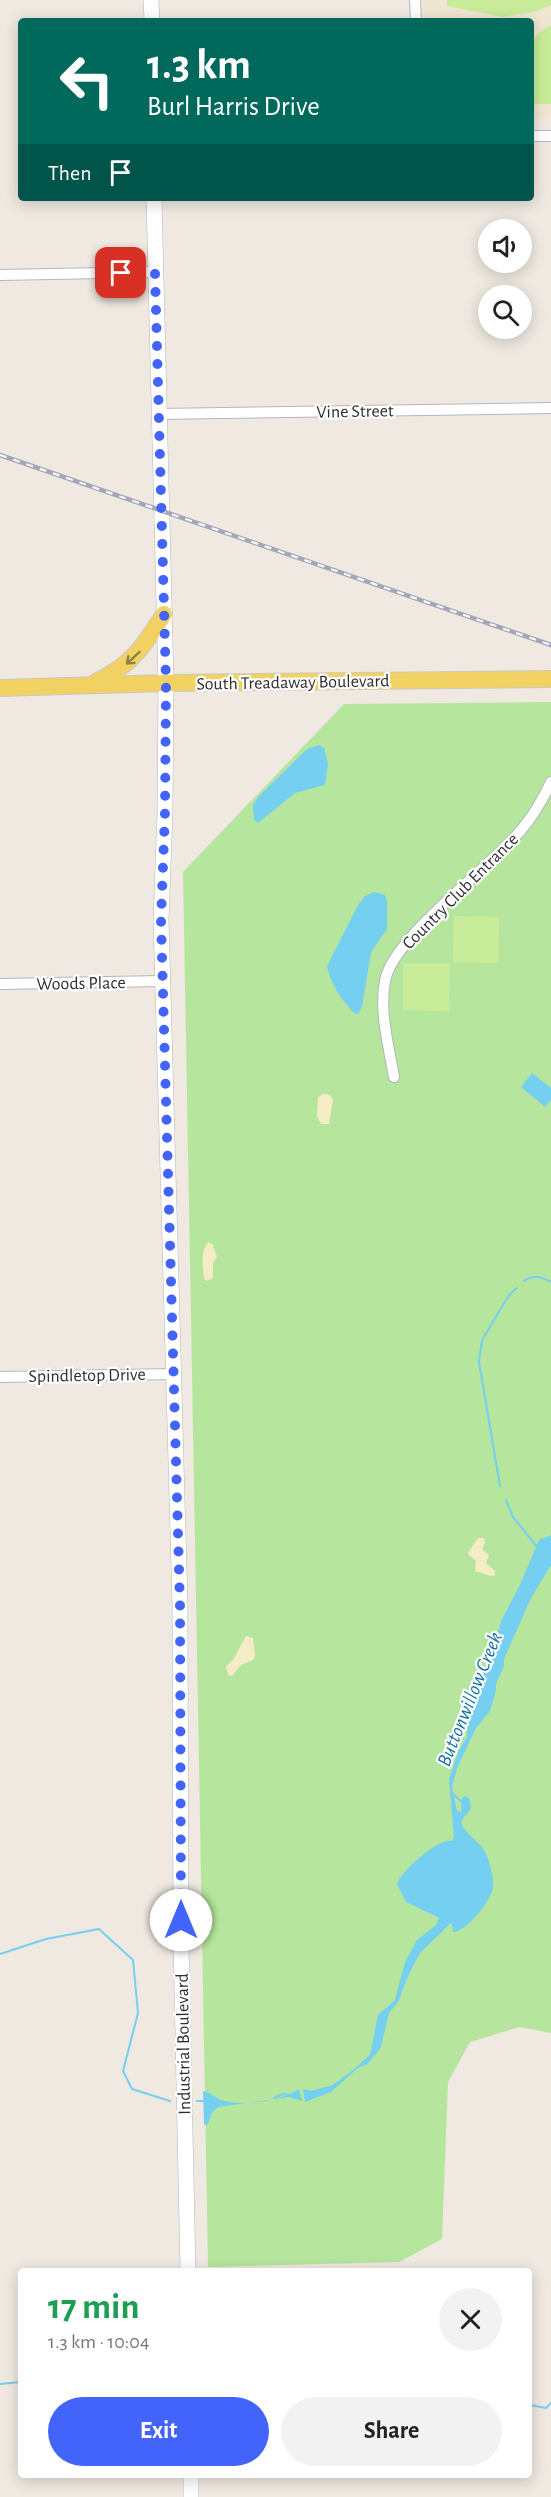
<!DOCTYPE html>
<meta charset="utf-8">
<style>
:root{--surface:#fff;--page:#f2f2f2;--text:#222;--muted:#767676;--accent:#4264fb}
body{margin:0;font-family:"Alegreya Sans",sans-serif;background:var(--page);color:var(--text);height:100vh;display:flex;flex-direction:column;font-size:22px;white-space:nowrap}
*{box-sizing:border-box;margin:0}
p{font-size:20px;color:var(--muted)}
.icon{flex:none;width:33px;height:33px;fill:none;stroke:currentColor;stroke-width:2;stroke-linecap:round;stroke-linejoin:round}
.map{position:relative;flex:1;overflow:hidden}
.sheet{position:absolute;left:18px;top:2268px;width:514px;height:210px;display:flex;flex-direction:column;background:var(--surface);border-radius:6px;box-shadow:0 3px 15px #0003}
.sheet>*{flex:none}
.hud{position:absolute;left:18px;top:18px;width:516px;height:183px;border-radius:6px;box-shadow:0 3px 15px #0003;background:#00695c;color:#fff;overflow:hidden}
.controls{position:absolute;left:478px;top:219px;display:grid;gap:12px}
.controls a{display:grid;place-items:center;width:54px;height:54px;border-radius:50%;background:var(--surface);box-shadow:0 3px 15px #0003;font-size:30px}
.pin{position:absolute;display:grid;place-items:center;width:51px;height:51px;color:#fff;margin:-26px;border-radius:12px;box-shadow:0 3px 9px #0006}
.me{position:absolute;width:66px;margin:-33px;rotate:0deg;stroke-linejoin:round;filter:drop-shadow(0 0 4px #0008)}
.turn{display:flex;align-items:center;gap:21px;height:126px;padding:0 30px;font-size:27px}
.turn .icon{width:78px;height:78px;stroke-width:2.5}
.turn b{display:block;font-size:42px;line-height:51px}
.then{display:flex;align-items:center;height:57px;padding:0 30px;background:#0003;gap:12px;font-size:22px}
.round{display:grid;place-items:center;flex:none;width:63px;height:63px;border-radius:32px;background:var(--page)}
.overview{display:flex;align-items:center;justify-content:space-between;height:102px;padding:0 30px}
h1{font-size:36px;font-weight:700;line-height:45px;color:#1e9e55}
.action{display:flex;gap:12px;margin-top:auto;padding:12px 30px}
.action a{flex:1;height:69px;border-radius:36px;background:var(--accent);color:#fff;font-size:24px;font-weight:700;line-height:69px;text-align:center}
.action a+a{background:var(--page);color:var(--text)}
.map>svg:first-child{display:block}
.education{fill:#f0e6d1}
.green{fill:#b6e59e}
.sand{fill:#f3ecc5}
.pitch{fill:#c9ec9a}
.water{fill:#75cff0}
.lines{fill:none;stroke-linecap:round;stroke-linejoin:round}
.stream{stroke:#75cff0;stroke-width:2}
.minor-casing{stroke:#b4b7c1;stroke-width:12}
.secondary-casing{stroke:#b4b7c1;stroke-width:16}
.primary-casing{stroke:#c9c9c9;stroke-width:18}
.minor{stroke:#fff;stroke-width:10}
.secondary{stroke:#fff;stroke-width:15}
.primary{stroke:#f2d163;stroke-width:16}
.rail-casing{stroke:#a3a6b8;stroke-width:4.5}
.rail{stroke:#fff;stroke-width:2;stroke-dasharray:7;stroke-linecap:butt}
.oneway{stroke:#908048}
.route{stroke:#4264fb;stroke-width:10;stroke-dasharray:0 18}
.labels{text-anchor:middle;stroke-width:4.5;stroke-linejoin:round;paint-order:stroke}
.street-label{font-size:18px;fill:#2e2e2e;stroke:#fff}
.water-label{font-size:20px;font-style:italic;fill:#0d6fa3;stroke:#fff}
</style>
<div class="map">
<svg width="551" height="2497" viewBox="0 0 551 2497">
<rect width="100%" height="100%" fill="#efe9e1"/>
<!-- education -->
<polygon class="education" points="423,0 551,0 551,118 531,118 531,21 423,21"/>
<!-- green -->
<polygon class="green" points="551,702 551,2033 520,2027 470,2042 448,2082 442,2239 399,2262 208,2267 183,872 344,704"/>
<!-- sand -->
<g class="sand">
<polygon points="322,1094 330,1095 333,1100 329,1124 321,1124 317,1117 318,1098"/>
<path d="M208,1242L213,1245L217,1257L213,1263V1278L207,1281L204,1279C203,1266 200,1253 208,1242Z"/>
<polygon points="478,1538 484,1538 485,1543 482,1549 489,1555 486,1563 495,1571 495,1575 491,1576 475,1571 476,1561 469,1555 468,1553"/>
<polygon points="246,1636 253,1638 255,1656 253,1660 241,1665 232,1676 228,1675 226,1666 233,1660"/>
</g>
<!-- pitch -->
<g class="pitch">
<polygon points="447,0 551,0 551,5 537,11 503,17 447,6"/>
<polygon points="551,25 551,104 531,104 531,43 538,34"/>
<polygon points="454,916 499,917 498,963 453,962"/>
<polygon points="403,963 450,963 449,1011 403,1010"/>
</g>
<!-- water -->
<g class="water">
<polygon points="319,745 324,748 328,764 325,785 295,793 258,823 254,820 253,805 258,797 307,749"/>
<path d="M374,892L385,895L387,901V929L371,952L362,1007L358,1014L354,1013C342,1000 330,984 327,966L358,905L365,896Z"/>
<polygon points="532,1073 551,1088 551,1100 545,1107 521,1087"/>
<path d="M551,1535V1565L531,1598L504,1659V1666L496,1684V1691L490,1711L476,1728L457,1768L452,1787L457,1811L461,1812L462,1798L465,1796L469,1798C474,1814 467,1810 461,1822C465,1835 482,1842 487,1856C490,1865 494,1878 493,1888C491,1901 466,1932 453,1932L452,1924H450L420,1953L408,1976L398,2002L389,2013L381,2047L375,2055L366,2065L359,2067L331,2092L305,2102L303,2089L311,2091L337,2084L370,2055L378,2015L395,2000L405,1962L417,1940L436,1925L439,1918L406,1902L397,1884C402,1870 437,1839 451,1841L454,1838L449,1779L459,1750L467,1737L468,1722L474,1701L502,1619L520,1585L539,1540Z"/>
<path d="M299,2089L302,2101L289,2097L218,2107L212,2113L208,2124L204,2125L203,2091C211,2092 216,2099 224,2101C245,2106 281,2101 299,2089Z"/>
</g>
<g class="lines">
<!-- stream -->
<g class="stream">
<path d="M524,1281C533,1274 542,1277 551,1282"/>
<polyline points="500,1486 479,1362 482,1340 509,1295 517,1288"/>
<polyline points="506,1500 513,1517 538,1548"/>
<polyline points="452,1793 463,1803"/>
<polyline points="0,1954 46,1939 99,1929 133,1960 138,2013 123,2071 132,2089 170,2101"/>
<polyline points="333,2086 348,2075"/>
<polyline points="274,2098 283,2094 291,2095"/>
<polyline points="197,2101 206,2101"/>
<polyline points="0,2384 21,2382"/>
<polyline points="530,2405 546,2408 551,2403"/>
</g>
<defs>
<g id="minor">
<polyline points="415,0 416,21"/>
<polyline points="531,136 551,136"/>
<polyline points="0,275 155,272"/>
<polyline points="158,414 551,408"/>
<polyline points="0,984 162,981"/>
<path d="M394,1077C389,1047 379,1012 385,981C392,938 491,867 522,829C534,815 543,799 551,782"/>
<polyline points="0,1377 174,1374"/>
</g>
<g id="secondary">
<polyline points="151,0 152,21"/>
<polyline points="154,198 166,683 165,812 161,920 180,1606 181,1944 188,2271"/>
<polyline points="191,2475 191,2497"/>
</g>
<g id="primary">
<path d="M96,682C132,665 144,646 164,614"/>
<polyline points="0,688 166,683 551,679"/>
</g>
</defs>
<!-- minor casing -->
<use href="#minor" class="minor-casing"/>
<!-- secondary casing -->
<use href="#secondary" class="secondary-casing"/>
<!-- primary casing -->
<use href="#primary" class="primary-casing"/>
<!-- minor -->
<use href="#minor" class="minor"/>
<!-- secondary -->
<use href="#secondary" class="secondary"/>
<!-- primary -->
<use href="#primary" class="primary"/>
<defs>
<polyline id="rail" points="0,455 551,645"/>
</defs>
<!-- rail casing -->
<use href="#rail" class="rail-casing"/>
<!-- rail -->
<use href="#rail" class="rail"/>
</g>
<!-- one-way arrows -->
<defs><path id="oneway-shaft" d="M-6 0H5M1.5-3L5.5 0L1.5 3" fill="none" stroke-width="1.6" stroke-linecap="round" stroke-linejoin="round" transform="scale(1.5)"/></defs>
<use class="oneway" href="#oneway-shaft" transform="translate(133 658) rotate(137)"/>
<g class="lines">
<!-- route -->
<polyline class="route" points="121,273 155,272 166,683 165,812 161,920 180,1606 181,1920"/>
</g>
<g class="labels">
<!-- street labels -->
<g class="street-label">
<text transform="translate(355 411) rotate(-1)" y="6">Vine Street</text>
<text transform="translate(293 682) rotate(-1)" y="6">South Treadaway Boulevard</text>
<text transform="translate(460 891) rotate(-45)" y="6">Country Club Entrance</text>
<text transform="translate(81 983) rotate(-1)" y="6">Woods Place</text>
<text transform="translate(87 1375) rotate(-1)" y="6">Spindletop Drive</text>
<text transform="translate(183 2044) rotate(-91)" y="6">Industrial Boulevard</text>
</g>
<!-- water labels -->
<g class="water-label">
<text transform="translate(469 1699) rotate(-68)" y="7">Buttonwillow Creek</text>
</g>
</g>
</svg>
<div class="controls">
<a><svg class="icon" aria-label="sound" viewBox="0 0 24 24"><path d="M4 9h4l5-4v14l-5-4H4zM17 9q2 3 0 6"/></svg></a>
<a><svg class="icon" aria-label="search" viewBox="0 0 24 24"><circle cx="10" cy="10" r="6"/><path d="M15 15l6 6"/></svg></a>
</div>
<div class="pin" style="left:121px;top:273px;background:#d93025"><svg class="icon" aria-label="arrive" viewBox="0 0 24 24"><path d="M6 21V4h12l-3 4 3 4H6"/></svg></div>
<svg class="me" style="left:181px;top:1920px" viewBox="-20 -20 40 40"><circle r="19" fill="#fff"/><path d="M0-13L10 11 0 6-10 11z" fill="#4264fb"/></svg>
<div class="hud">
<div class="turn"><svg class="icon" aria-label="left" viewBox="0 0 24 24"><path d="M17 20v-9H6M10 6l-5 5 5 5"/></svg><div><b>1.3 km</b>Burl Harris Drive</div></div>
<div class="then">Then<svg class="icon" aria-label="arrive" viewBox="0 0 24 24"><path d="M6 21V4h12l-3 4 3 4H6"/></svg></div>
</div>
<section class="sheet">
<div class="overview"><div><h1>17 min</h1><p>1.3 km · 10:04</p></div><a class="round"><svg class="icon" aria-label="close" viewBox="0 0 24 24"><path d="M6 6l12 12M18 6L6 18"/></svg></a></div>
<div class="action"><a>Exit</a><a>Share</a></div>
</section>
</div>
